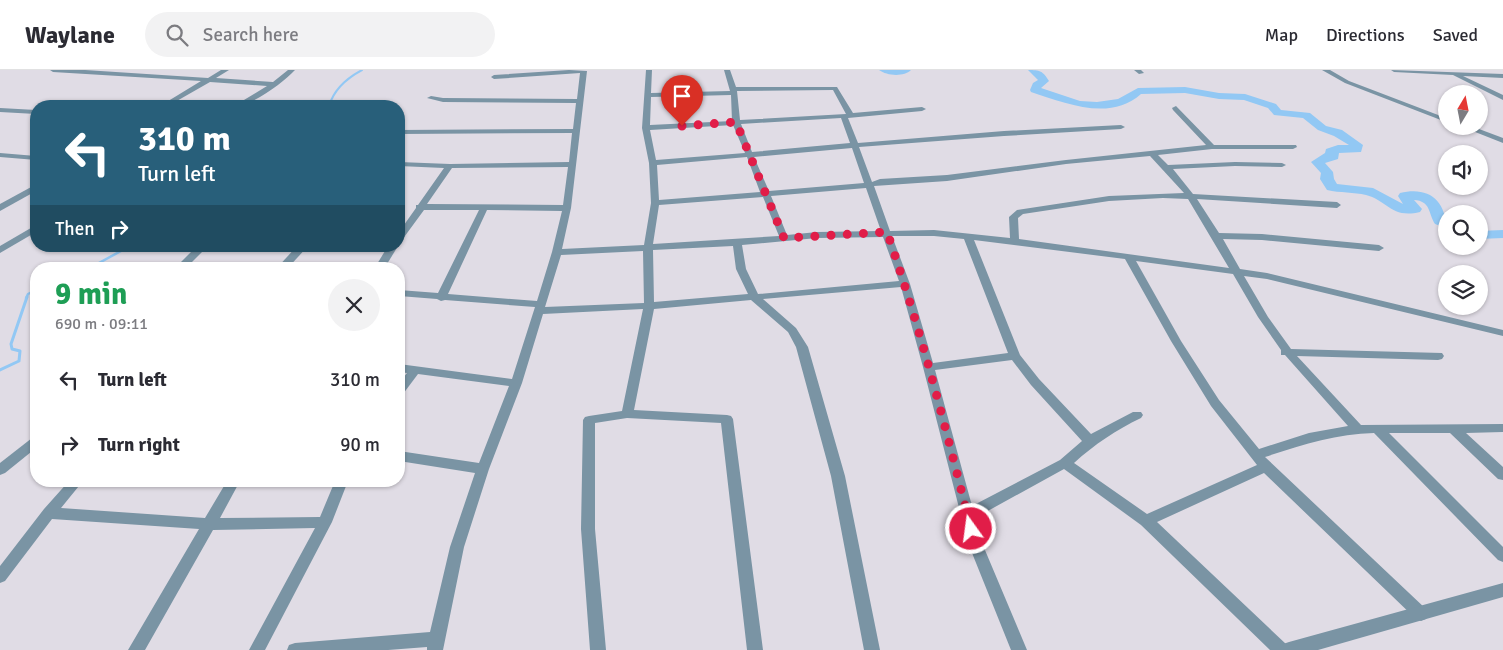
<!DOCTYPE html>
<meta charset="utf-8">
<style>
:root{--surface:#fff;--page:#f2f2f3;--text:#2b2b33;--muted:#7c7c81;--line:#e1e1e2}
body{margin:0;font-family:Signika,sans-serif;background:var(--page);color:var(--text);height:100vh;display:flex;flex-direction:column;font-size:19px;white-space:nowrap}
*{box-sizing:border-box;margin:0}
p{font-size:16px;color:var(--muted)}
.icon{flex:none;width:28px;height:28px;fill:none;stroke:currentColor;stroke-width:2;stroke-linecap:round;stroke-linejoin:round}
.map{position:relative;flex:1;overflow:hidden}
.sheet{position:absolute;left:30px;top:192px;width:375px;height:225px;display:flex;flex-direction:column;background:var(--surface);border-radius:20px;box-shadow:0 1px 4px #0004}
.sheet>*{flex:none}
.banner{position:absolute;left:30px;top:30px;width:375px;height:152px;border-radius:20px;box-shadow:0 1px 4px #0004;background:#285f7a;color:#fff;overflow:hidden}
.needle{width:32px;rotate:10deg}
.tools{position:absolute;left:1438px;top:15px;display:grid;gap:10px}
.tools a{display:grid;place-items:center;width:50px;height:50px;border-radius:50%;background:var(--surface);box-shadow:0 1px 4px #0004;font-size:25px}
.pin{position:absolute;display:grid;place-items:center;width:42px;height:42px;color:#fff;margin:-51px -21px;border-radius:50% 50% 50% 0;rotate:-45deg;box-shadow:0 0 5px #0007}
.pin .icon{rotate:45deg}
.me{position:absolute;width:55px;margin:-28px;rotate:346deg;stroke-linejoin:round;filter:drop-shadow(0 0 4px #0008)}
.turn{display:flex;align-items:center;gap:18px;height:105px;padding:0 25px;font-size:22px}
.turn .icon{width:65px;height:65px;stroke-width:2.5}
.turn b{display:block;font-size:35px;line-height:42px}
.then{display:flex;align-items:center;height:48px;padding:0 25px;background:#0003;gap:10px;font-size:19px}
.round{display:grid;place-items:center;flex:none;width:52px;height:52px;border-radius:26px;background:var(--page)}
.head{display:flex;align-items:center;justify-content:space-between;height:85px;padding:0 25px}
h1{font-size:30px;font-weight:800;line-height:38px;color:#1e9e55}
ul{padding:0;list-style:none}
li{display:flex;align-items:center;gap:15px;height:65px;padding:0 25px}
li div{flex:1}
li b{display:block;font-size:19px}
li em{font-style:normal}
header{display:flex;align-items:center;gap:30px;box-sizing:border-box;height:70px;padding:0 25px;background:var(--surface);border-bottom:1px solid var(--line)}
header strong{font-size:24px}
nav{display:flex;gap:28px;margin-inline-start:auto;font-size:18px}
.search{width:350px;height:45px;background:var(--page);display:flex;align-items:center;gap:12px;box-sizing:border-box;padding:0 18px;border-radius:28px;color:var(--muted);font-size:19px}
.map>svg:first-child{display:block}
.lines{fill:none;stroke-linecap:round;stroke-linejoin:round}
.stream-far2{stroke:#92c8f4;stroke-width:2}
.stream-far1{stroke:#92c8f4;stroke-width:2.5}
.stream{stroke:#92c8f4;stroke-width:3}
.river{fill:#92c8f4;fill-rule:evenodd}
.minor{fill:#7a94a4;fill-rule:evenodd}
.tertiary{fill:#7a94a4;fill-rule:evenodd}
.route{stroke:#e11d48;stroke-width:9;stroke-dasharray:0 16.2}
</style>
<header>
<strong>Waylane</strong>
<div class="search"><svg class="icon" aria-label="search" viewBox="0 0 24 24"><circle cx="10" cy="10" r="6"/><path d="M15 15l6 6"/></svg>Search here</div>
<nav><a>Map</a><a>Directions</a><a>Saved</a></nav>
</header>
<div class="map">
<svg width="1503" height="580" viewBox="0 0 1503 580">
<rect width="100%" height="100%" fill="#e0dce5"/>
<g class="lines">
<!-- stream-far2 -->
<path class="stream-far2" d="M329,36C334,19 347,8 362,0"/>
<!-- stream-far1 -->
<g class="stream-far1">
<polyline points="88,199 130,176"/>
<polyline points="26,228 28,224 36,220"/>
</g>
<!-- stream -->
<polyline class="stream" points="0,300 19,291 20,281 12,279 11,274 27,227"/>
<!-- river -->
<g class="river">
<path d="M879,0H911C904,7 887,6 879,0Z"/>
<path d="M1028,0C1040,0 1043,1 1049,11L1041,18L1080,31L1097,32L1118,29L1138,18L1185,17L1219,23L1245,24L1276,34L1281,40L1310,43L1326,56L1342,60L1363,75L1361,82L1339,83L1338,89L1325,93L1333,102L1334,109L1337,114L1373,118L1403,134L1398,126L1400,123C1428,116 1446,130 1446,158L1435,154C1428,143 1431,131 1414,130L1422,139L1420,142C1391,149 1387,130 1366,125C1354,122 1340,123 1327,120L1320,109L1321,103L1311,92L1325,83L1326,79L1338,75H1349L1334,66L1318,60L1303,48L1274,45L1268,38L1244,30L1219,29L1185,23L1141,24C1110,52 1065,33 1031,22L1030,20L1033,13L1038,10Z"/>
<polygon points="1503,160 1503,168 1479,169 1479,161"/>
</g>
<!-- minor -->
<g class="minor">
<path d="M50,0H85L208,8L221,0H229L216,8L273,12L288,0H295C284,12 251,37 234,36L267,16L210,12L168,36H160L201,11L53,2Z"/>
<path d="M569,0L587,1L571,138L562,179L644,175L651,133L649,93L642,58L646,0H652L651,23L730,21L724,0H730L736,17H837L853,43L922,37L926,39L922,41L848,48L858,73L1004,61L1121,55L1125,57L1121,59L1004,66L859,77L872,112L880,109L947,105L1066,90L1206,75L1173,40L1172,38L1176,36L1214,75H1296L1297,77L1293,79H1212L1158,85L1168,95L1235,92L1282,93L1286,95L1282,97L1235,96L1173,99L1193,124L1337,132L1341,135L1337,138L1197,129L1219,163L1262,164L1379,175L1384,178L1379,181L1262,170L1223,169L1240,199L1267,203L1503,260V266L1267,209L1244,206L1268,247L1291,279L1442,283L1444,286L1442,289L1438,290L1297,286L1361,355L1503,354V362L1466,363L1503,397V410L1498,409L1450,363H1389L1503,477V492L1498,490L1374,363C1336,364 1301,375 1265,387L1426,539L1429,544L1426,549L1421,551L1416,549L1264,403L1157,452L1287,575L1289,580H1270L1141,455L1064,399L975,448L982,473L1027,580H1011L968,473L923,297L901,217L763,229L796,258L808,277L845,406L880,580H864L831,406L796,277L788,262L751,230L654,239L634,340L727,345L731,346L733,349L763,580H747L721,353L627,348L595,353V459L606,580H590L581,459L583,350L585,347L589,346L622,341L643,239L543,244L522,313L489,399L464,477L443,580H427V577L388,580H287L289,575L295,573L430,562L450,477L475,403L399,391V381L479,393L509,316L418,304L403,324L399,325V313L407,303L399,302V294L512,309L535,237L445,230L441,231L437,229L399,226V220L438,223L479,140H424L402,170L399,171V162L416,138V135H418L444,98L399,96V92L450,94L569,92L572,63L399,64V60L573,59L576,33L443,32L427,28L431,26L443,28L577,29L580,3L494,9L491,7L494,5ZM833,20L846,44L740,50L737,21ZM731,25L732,51L650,55L651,27ZM841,48L850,73L752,82L741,54ZM733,55L745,83L656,90L650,60ZM852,78L864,113L769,121L754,87ZM1150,86L1184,123L1109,126L1017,140L1009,147L1010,168L934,160L890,161L874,116L947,111L1066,94ZM747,87L760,122L659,130L657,95ZM568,97L563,135L427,134L452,98ZM866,118L881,161L817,162L787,165L771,126ZM763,127L779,166L653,174L659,135ZM1163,128L1188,129L1229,198L1019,169L1018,148L1023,144L1109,131ZM487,140L562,141L552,182L537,231L448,224ZM892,166H934L964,169L1008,283L933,293L910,214ZM883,167L899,211L758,224L746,199L742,175L817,168ZM974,170L1125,189L1171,271L1211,336L1257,395L1147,444L1074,393C1095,374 1116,360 1141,348L1143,345L1141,342H1133L1091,364L1039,309L1020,285ZM733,176L736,199L748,224L654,232L653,180ZM643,181L644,233L545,237L561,185ZM1136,191L1233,204L1258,247L1281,280V285H1285L1348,356L1309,363L1259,379L1219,330L1181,271ZM1012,290L1031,315L1082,371L1060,390L972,436L935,300Z"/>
<polygon points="1134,0 1141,0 1144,3 1139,4"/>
<polygon points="1322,0 1330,0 1349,11 1446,48 1446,52 1345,13"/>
<polygon points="1391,0 1503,4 1503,8 1463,6 1503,25 1503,30 1453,5 1394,2"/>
<polygon points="0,38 36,40 36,44 0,42"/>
<polygon points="1460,56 1471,56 1503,68 1503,73"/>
<polygon points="0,83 36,86 36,90 0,87"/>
<polygon points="33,116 36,116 36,121 0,141 0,134"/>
<polygon points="36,155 36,162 0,183 0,176"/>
<polygon points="197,176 208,176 185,199 174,199"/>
<polygon points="297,176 308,176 287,199 276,199"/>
<polygon points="388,176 398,176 384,199 374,199"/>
<polygon points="36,366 36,378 5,403 0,405 0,393 32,368"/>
<polygon points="69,411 83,411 61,438 205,448 227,411 240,411 220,448 320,447 335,411 348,411 332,452 265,580 249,580 315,458 213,460 145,580 128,580 199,459 52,449 5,511 0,513 0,496 44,439"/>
</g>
<!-- tertiary -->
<polygon class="tertiary" points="1503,513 1503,527 1318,580 1280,580 1283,574 1289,572"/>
</g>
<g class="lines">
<!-- route -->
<path class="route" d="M682,56L736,52L784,168L887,162C921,260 946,359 971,459"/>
</g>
</svg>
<div class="tools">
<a><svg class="needle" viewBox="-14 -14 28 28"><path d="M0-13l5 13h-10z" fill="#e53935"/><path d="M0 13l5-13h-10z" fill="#7c7c81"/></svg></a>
<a><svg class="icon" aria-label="sound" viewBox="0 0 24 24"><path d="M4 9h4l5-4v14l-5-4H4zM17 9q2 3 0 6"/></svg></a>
<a><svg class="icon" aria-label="search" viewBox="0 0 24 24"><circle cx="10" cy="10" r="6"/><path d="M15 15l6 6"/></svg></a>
<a><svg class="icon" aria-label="layers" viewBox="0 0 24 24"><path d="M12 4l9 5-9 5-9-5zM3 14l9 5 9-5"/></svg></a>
</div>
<div class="pin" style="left:682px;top:56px;background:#d93025"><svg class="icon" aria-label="arrive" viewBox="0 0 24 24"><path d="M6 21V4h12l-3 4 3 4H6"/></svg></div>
<svg class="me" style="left:971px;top:459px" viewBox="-20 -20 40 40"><circle r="17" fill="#e11d48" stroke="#fff" stroke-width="3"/><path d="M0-11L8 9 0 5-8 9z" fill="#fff"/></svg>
<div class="banner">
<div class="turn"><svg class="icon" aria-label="left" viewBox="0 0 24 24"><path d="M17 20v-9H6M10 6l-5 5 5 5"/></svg><div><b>310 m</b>Turn left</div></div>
<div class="then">Then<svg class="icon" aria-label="right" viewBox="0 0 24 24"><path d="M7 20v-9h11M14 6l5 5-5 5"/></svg></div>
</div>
<section class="sheet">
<div class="head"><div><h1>9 min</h1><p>690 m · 09:11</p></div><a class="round"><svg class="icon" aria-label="close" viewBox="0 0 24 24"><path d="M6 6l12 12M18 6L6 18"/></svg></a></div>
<ul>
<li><svg class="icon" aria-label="left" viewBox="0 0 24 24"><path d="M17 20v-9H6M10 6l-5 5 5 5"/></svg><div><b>Turn left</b></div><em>310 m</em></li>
<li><svg class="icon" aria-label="right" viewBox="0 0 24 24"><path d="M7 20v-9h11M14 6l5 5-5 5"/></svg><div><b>Turn right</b></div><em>90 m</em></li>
</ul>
</section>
</div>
